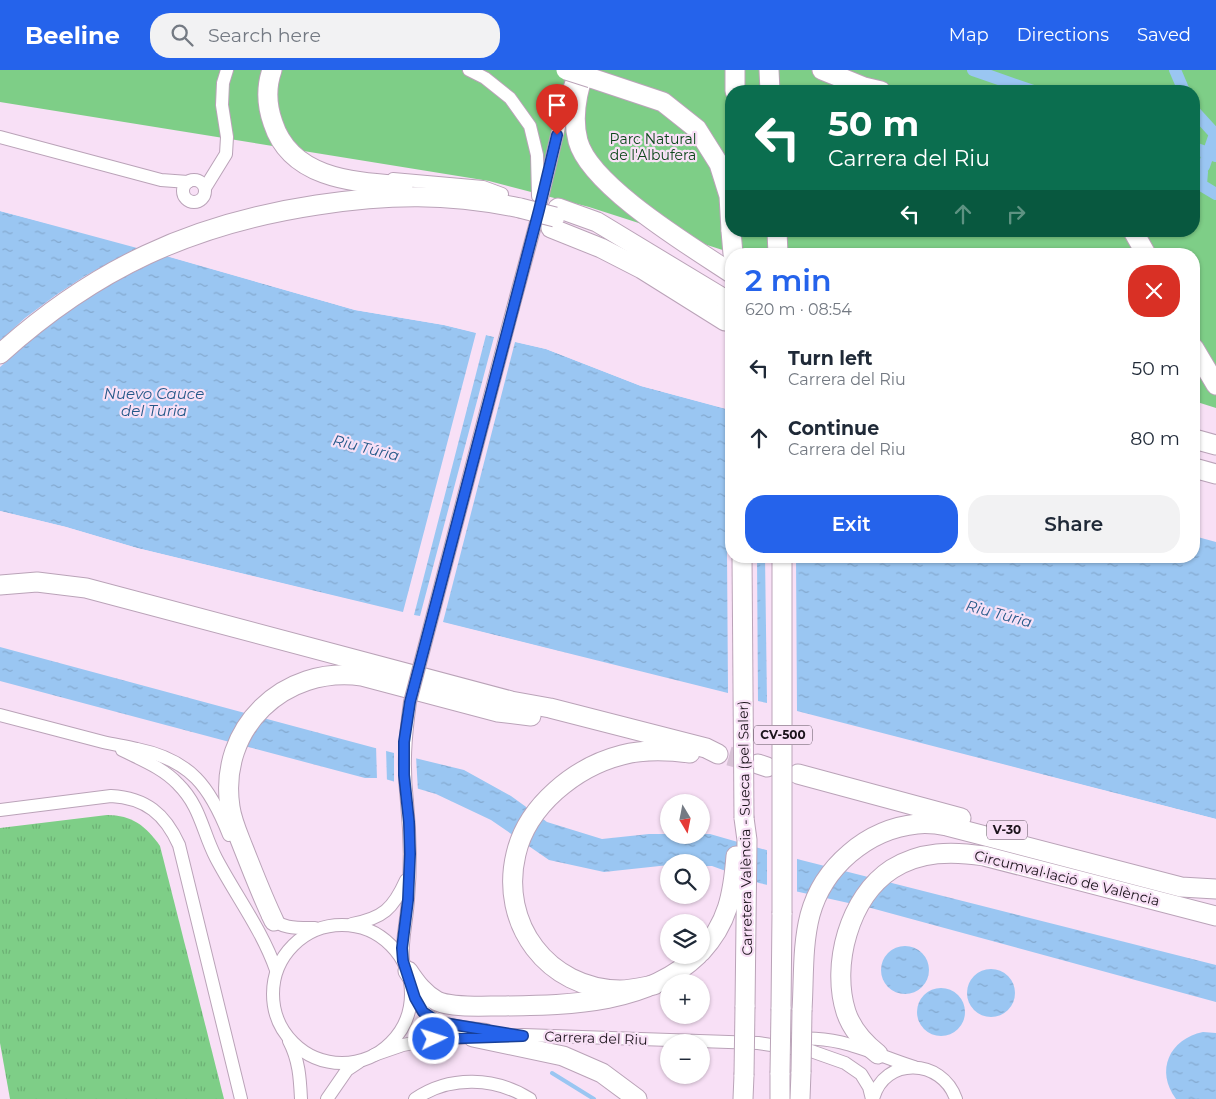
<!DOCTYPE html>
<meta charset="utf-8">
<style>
:root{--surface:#fff;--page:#f2f2f3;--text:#1f2937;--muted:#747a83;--accent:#2563eb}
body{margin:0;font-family:Montserrat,sans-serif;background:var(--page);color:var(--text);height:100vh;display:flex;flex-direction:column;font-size:19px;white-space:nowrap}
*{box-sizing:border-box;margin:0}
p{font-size:16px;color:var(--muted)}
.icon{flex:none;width:28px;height:28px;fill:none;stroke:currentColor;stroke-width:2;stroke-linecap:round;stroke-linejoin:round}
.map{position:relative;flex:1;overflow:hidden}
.panel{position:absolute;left:725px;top:178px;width:475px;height:315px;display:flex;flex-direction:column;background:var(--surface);border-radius:20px;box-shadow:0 1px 4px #0004}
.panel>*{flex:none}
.hud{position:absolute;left:725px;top:15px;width:475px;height:152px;border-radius:20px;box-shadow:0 1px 4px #0004;background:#0b6e4f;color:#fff;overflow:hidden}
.needle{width:32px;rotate:170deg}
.fabs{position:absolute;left:660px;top:724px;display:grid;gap:10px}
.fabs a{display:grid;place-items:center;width:50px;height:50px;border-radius:50%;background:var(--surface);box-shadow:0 1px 4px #0004;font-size:25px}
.pin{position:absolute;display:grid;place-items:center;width:42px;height:42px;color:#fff;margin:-51px -21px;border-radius:50% 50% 50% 0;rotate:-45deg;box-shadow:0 0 5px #0007}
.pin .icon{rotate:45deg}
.me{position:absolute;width:55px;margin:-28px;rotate:86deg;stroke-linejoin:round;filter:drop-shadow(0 0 4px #0008)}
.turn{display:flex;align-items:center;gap:18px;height:105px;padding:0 20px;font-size:22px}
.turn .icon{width:65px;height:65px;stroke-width:2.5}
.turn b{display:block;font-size:35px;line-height:42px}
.lanes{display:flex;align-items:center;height:48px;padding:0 20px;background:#0003;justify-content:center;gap:25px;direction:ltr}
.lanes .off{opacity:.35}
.round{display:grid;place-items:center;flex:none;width:52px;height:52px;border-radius:20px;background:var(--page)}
.summary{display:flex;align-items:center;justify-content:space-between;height:85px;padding:0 20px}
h1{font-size:30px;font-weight:600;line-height:38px;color:var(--accent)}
.primary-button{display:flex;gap:10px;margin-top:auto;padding:10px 20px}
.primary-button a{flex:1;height:58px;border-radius:20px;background:var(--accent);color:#fff;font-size:20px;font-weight:600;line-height:58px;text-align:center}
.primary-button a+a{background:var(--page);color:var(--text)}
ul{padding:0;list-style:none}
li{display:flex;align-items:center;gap:15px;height:70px;padding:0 20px}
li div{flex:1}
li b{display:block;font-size:19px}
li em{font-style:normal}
header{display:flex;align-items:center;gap:30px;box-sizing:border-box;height:70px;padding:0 25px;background:var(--accent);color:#fff}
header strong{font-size:24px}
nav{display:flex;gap:28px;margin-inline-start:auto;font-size:18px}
.search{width:350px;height:45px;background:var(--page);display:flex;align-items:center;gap:12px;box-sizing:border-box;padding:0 18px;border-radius:20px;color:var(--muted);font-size:19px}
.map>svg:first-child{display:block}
.grass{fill:url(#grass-tufts)}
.park{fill:#7ece87;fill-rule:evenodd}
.water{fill:url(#water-ripples)}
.pier{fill:#f8e0f6;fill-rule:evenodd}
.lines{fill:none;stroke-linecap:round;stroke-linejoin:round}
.stream{stroke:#9ac6f2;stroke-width:4}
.canal{stroke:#9ac6f2;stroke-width:12}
.highway-tunnel{stroke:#d7c1d5;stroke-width:19;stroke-dasharray:19 9;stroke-linecap:butt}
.minor-casing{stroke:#baa3b8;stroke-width:14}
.highway-casing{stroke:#baa3b8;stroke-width:21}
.minor{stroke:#fff;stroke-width:12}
.highway{stroke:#fff;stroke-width:19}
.minor-bridge-casing{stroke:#baa3b8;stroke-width:14;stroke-linecap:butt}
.highway-bridge-casing{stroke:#baa3b8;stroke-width:21;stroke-linecap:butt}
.minor-bridge{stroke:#fff;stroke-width:12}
.highway-bridge{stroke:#fff;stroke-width:19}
.route-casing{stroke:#184099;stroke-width:12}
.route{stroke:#2563eb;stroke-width:9}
.labels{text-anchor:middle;stroke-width:4.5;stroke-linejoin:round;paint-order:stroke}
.shield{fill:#f8e0f6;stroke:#5d505d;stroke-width:1}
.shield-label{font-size:12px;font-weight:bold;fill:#1b131b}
.park-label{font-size:14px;fill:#0b4719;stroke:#f8e0f6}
.street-label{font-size:14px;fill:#1b131b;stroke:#f8e0f6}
.water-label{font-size:15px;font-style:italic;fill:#245888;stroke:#f8e0f6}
</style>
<header>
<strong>Beeline</strong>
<div class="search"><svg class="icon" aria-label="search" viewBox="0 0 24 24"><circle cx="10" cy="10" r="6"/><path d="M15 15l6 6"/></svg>Search here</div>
<nav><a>Map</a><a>Directions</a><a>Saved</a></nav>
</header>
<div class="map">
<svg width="1216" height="1029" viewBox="0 0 1216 1029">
<defs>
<pattern id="grass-tufts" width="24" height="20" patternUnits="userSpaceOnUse" patternTransform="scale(1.25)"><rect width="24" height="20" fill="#7ece87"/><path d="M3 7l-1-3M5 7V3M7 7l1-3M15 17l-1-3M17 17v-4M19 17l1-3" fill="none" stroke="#6cb074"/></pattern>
<pattern id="water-ripples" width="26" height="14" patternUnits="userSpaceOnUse" patternTransform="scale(1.25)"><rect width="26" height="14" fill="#9ac6f2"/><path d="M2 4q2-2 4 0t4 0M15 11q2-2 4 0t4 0" fill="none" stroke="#84a9cf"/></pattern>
</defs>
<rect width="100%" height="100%" fill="#f8e0f6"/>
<!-- grass -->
<path class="grass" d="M107,745C132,745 146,756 160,776L224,1029H10L0,973V758Z"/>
<!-- park -->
<path class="park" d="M0,0H1216V338L1194,331V184H735L589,137L489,111L0,32ZM731,21H1194V161H731Z"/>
<!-- water -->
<g class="water">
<polygon points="0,141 101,167 355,240 444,255 546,279 641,316 731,340 731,486 1194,486 1194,466 1216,472 1216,749 502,567 137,478 66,457 0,441"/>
<polygon points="0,577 390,682 464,700 511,726 547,752 602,769 649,764 710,764 801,790 1216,895 1216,932 871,838 759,813 712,796 701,796 701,792 669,792 669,795 604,802 549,790 491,750 436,724 382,708 365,708 0,611"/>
<circle cx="905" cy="900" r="24"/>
<circle cx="991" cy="923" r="24"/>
<circle cx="941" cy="942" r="24"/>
<path d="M1203,962L1216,963V1029H1176C1155,1001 1169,969 1203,962Z"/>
</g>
<!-- pier -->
<g class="pier">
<path d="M0,138L101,165L356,237L445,252L546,276L642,313L731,338V486H757L758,631L767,633L765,486H796L797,641L1216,749V751L502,569L136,481L65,459L0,444V441L66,457L137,478L403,542L476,263L444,255L355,240L166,186L112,213L79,234L48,255L0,297V271L25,248L56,225L85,206L137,178L0,141ZM486,265L494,267L420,546L414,545ZM515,272L546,279L641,316L726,339L728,623L443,552Z"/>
<polygon points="376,675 386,678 387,712 377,710"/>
<polygon points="394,680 416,686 418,721 394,714"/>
<polygon points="767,778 797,786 797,824 767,817"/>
</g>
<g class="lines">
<!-- stream -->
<polyline class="stream" points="552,1003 594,1029"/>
<!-- canal -->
<g class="canal">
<polyline points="973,0 1033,21"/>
<polyline points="1175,0 1184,21"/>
<polyline points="1194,41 1215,64 1204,96"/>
<polyline points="1194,78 1216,86"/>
<polyline points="1202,102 1201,115 1216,124"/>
</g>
<!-- highway-tunnel -->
<polyline class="highway-tunnel" points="729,686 758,694"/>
<defs>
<g id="minor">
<polyline points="469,0 485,8 510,28 530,56 537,85 538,126"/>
<polyline points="0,67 161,110 188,112"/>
<polyline points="393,109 483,117 502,124"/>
<circle cx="194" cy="121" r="11"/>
<polyline points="205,118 226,84 227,67 222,35 223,13 227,0"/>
<polyline points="513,238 539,141 566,27 576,0"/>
<path d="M0,645C34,654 69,663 103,672C115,675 126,676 137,679C191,690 210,717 229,765"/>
<path d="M122,680C142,690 163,698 178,714C201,737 202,761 216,788C236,826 262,860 276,900"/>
<path d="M0,740L111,726C146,728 165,744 179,775L241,1029"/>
<path d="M268,846C282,859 296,858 315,858"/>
<path d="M352,854C383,848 393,839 406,810"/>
<circle cx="342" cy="924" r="69"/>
<path d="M403,891C401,870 407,851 408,829C411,797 410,764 407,732"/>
<path d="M413,922C424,957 455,956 486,960"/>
<path d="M794,969C841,965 870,983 914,997"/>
<path d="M289,971C299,990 300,1008 301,1029"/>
<polyline points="374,985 403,975 434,969 473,967 523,965 758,973 811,981 845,993 861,1004 869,1017 872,1029"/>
<polyline points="327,1029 347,1000 359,992"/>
<path d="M415,1029C450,1005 495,1007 530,1029"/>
<path d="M873,1029C884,986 942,988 956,1029"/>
</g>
<g id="highway">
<path d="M272,0C266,17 267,36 273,53C291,109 354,112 403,116"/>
<path d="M585,0C577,22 572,48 578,71C590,116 692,177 731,203"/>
<polyline points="735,0 735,21"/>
<polyline points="769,0 770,21"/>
<polyline points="822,0 864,17 881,21"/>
<polyline points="591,8 663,32 697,59 719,94 729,126 731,160"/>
<polyline points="558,138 597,152 731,233"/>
<polyline points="551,158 601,178 642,199 725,251"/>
<polyline points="731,161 733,184"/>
<polyline points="777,161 778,184"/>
<polyline points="1133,161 1146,184"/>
<polyline points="1194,278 1216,315"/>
<path d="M0,284C94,199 191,154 317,135C389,124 447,123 520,138"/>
<polyline points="1194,369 1216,375"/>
<polyline points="1194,398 1216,404"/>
<polyline points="0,515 37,512 86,518 511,631 550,638 706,678 718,684"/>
<polyline points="758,694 767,697"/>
<polyline points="798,704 961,748"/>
<polyline points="744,748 747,770 745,937"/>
<path d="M274,851C262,826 253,802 243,777C238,764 232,751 230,737C218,658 284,595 362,606L498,642L531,646"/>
<path d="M701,882C728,853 733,824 736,786"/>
<path d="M408,901C416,913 424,924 437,931C452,938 483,936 501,936C569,935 646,935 698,885"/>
<path d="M654,915C643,917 631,920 620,920C548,919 499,854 516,784C527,736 575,697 622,685C644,679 667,680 690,683"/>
<polyline points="781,939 782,843"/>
<path d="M802,940C804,909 802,876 810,845C823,797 867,759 917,754C927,753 937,754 947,756L1181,817L1216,819"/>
<polyline points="473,967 563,986 602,1003 637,1029"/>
<path d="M878,984C864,973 852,960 846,942C831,895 849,827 892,799C921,781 952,781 984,786L1216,846"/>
<polyline points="743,1029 744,1005"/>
<polyline points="780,1029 780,1003"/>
<polyline points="800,1029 801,1002"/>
</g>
</defs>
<!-- minor casing -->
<use href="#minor" class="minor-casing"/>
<!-- highway casing -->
<use href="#highway" class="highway-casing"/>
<!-- minor -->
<use href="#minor" class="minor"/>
<!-- highway -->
<use href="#highway" class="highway"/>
<defs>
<path id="minor-bridge" d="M407,732C403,696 405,668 410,632L513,238"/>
<g id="highway-bridge">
<polyline points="566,0 591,8"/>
<polyline points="520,138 555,147"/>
<polyline points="742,486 744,748"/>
<polyline points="782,843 782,486"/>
<polyline points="801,1002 802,940"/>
<polyline points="780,1003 781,939"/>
<polyline points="744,1005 745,937"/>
</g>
</defs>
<!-- minor-bridge casing -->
<use href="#minor-bridge" class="minor-bridge-casing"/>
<!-- highway-bridge casing -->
<use href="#highway-bridge" class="highway-bridge-casing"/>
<!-- minor-bridge -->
<use href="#minor-bridge" class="minor-bridge"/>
<!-- highway-bridge -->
<use href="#highway-bridge" class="highway-bridge"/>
</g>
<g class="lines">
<defs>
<polyline id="route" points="434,969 523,966 438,952 423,942 415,928 403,891 402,878 408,830 410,784 409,752 404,705 404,672 410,632 539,140 557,65"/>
</defs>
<!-- route casing -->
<use href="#route" class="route-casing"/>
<!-- route -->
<use href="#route" class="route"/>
</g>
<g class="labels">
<!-- shield labels -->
<g class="shield">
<rect x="754" y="655.5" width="58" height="19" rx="4"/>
<rect x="987" y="750.5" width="40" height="19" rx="4"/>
</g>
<g class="shield-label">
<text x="783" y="669">CV-500</text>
<text x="1007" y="764">V-30</text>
</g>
<!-- park labels -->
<g class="park-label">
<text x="653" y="74">Parc Natural<tspan x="653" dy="16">de l'Albufera</tspan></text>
</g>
<!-- street labels -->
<g class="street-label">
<text transform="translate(745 758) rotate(-91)" y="5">Carretera València - Sueca (pel Saler)</text>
<text transform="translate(1067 808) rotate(14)" y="5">Circumval·lació de València</text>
<text transform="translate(596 968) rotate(2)" y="5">Carrera del Riu</text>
</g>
<!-- water labels -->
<g class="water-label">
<text x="154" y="329">Nuevo Cauce<tspan x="154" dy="17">del Turia</tspan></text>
<text transform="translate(366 378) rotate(14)" y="5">Riu Túria</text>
<text transform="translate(999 544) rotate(15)" y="5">Riu Túria</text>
</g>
</g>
</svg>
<div class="fabs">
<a><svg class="needle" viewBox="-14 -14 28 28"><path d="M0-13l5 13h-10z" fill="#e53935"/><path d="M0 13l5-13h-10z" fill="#747a83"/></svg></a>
<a><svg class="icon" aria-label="search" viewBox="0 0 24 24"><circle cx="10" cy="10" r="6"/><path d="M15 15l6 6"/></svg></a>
<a><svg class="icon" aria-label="layers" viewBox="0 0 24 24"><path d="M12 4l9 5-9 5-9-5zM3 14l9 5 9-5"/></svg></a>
<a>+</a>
<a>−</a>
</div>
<div class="pin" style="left:557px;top:65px;background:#d93025"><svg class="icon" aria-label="arrive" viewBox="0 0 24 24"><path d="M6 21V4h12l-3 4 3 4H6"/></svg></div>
<svg class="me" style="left:434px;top:969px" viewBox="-20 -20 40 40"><circle r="17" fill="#2563eb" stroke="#fff" stroke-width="3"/><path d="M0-11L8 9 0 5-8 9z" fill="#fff"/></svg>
<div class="hud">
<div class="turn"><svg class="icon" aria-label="left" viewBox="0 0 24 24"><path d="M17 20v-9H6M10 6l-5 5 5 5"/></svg><div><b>50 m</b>Carrera del Riu</div></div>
<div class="lanes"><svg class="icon" aria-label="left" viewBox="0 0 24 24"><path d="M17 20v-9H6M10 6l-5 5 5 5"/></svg><svg class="icon off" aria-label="ahead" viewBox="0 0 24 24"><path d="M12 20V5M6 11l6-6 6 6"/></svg><svg class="icon off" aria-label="right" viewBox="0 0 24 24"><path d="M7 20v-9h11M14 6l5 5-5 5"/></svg></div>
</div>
<section class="panel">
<div class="summary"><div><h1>2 min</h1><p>620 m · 08:54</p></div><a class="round" style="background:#d93025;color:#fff"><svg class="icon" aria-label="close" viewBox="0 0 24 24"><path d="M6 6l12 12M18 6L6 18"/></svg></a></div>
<ul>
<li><svg class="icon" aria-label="left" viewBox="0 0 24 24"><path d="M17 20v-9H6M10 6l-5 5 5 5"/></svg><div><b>Turn left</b><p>Carrera del Riu</p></div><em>50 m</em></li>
<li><svg class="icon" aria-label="ahead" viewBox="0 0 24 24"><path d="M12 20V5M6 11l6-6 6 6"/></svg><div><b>Continue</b><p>Carrera del Riu</p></div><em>80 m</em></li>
</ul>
<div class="primary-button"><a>Exit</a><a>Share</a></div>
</section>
</div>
